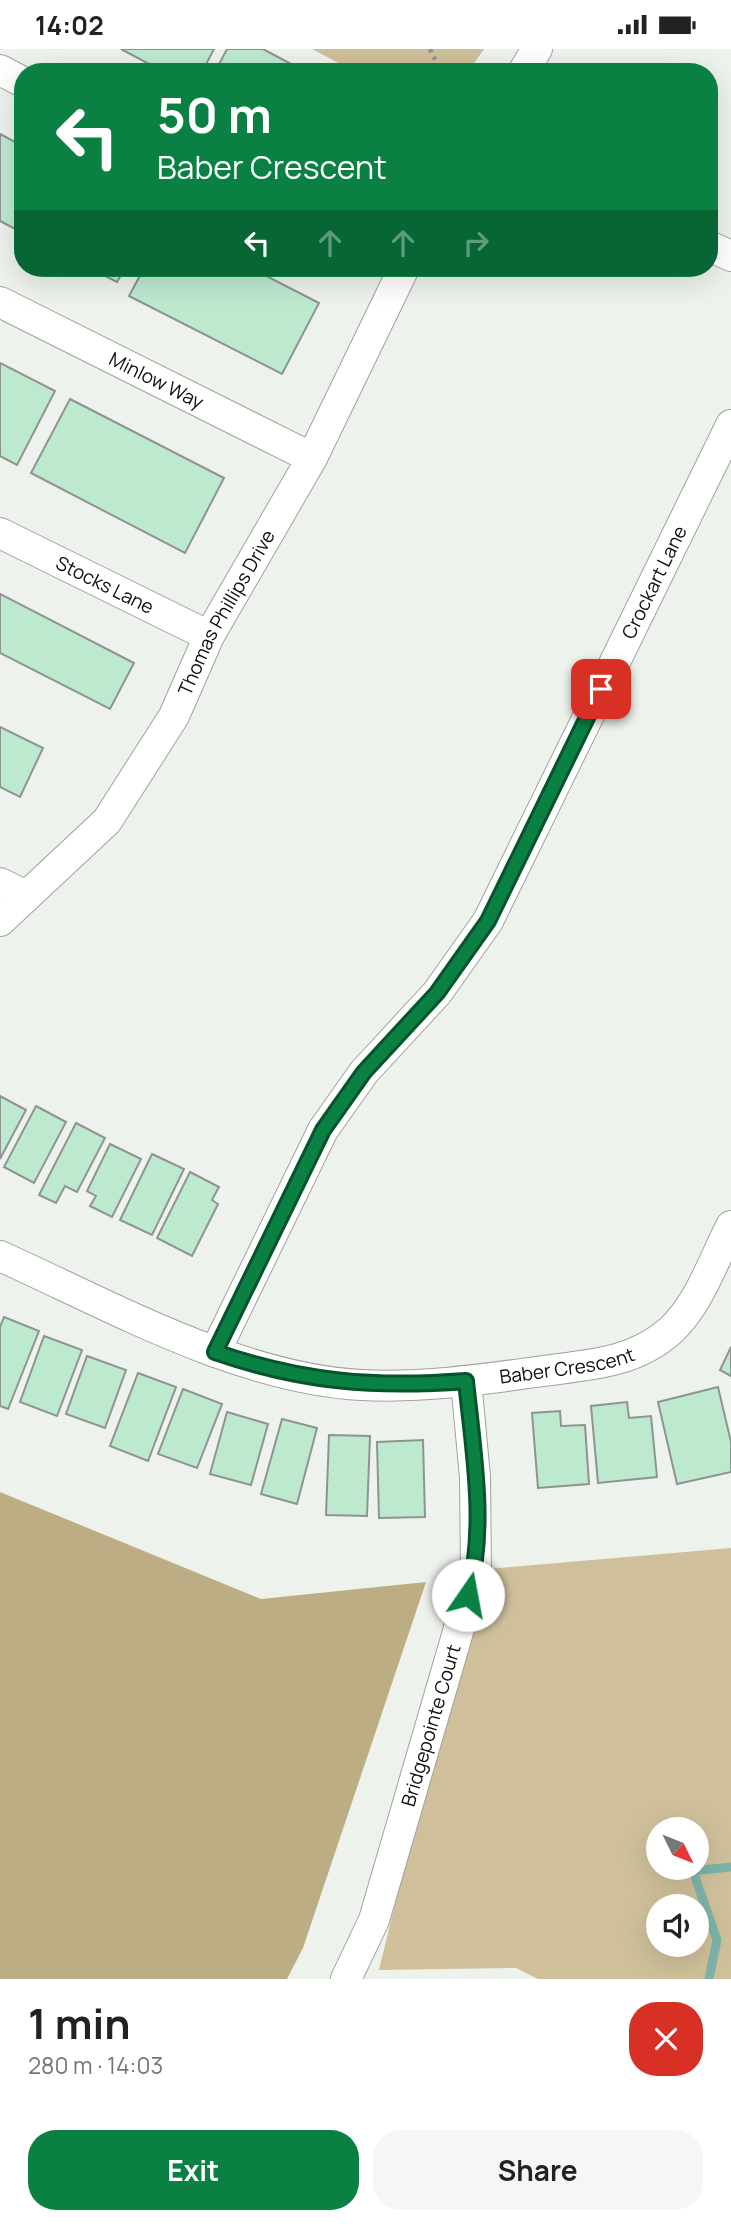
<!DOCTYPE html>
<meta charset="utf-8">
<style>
:root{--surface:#fff;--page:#f6f6f6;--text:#222;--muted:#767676;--accent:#0b8043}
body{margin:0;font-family:Manrope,sans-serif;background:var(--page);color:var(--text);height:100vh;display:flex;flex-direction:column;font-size:26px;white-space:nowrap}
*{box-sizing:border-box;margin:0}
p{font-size:23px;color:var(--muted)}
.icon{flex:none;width:38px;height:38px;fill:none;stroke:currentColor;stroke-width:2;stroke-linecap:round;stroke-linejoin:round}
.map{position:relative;height:1930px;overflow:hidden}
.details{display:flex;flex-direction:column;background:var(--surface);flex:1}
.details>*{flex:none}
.top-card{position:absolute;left:14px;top:14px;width:704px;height:214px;border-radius:28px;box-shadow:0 7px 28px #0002;background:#0b8043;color:#fff;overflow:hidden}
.needle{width:46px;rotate:133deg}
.controls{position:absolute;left:646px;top:1768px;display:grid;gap:14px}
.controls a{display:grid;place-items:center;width:63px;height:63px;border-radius:50%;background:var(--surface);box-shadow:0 7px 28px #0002;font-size:35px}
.pin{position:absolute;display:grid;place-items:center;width:60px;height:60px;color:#fff;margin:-30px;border-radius:14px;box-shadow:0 4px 10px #0006}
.me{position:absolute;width:77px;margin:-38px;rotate:12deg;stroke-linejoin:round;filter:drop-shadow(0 0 5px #0008)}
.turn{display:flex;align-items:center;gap:24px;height:147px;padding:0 28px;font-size:32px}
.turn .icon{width:91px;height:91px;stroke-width:2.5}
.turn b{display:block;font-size:49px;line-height:60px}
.lanes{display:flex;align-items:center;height:66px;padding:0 28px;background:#0003;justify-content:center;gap:35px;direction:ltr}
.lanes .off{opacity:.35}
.round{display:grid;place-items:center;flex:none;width:74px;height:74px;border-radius:28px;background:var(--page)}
.summary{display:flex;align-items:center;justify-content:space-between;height:119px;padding:0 28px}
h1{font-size:42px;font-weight:700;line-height:52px}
.button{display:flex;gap:14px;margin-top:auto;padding:14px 28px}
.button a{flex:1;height:80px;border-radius:28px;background:var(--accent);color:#fff;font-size:28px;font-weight:700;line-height:80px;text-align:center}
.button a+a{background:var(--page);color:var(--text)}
.status{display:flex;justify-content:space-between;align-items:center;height:49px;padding:0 35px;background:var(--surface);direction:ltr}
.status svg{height:19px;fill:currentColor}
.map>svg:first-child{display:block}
.green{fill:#cfc09b;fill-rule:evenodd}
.forest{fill:#bdad85}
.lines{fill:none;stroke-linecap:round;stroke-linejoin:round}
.stream{stroke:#7eb3aa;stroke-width:9}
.building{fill:#bde9cf;stroke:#8e9491;stroke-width:2}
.minor-casing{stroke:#9fa39e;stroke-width:32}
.path{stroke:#90938f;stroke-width:4.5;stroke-dasharray:3.5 5;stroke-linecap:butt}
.minor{stroke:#fff;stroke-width:30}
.route-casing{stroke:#07532c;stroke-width:18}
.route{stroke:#0b8043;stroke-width:12}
.labels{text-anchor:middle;stroke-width:5;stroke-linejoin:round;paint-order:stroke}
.street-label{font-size:19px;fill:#0d0e0c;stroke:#fff}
</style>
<div class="status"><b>14:02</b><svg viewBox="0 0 49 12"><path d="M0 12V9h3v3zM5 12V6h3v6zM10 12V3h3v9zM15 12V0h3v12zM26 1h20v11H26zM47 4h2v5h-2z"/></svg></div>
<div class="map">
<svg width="731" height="1930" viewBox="0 0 731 1930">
<rect width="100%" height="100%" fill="#eef2ec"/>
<!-- green -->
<g class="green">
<polygon points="312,0 484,0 468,23 356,23"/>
<path d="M731,1499V1930H538L516,1919L379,1921L476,1521ZM658,1780H696V1818H658ZM658,1857H696V1895H658Z"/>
</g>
<!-- forest -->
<polygon class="forest" points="0,1443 261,1550 426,1533 303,1899 287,1930 0,1930"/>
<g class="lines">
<!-- stream -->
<polyline class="stream" points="709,1930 717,1891 693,1822 731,1818"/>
</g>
<!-- building -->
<g class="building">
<polygon points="121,0 214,0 202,23 164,23"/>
<polygon points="227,0 263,0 306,23 215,23"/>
<polygon points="0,85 23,97 23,184 0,172"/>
<polygon points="89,219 125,219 117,233"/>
<polygon points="144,219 251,219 319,254 282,325 129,247"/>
<polygon points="0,314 55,342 17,416 0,407"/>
<polygon points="70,350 224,429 185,504 31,424"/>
<polygon points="0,545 134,614 110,660 0,604"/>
<polygon points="0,678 43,699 20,748 0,738"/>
<polygon points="0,1047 26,1061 0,1110"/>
<polygon points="36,1057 66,1073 34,1134 4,1118"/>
<polygon points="76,1074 105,1089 77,1143 65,1137 56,1154 39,1146"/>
<polygon points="110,1095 141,1110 112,1168 90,1157 96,1147 87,1142"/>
<polygon points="152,1105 184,1120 152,1186 120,1171"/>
<polygon points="190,1123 219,1138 212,1151 218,1155 192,1207 157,1189"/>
<polygon points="4,1268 39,1282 8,1360 0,1357 0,1278"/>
<polygon points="44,1287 82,1301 57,1367 20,1353"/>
<polygon points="731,1298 731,1327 720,1321"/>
<polygon points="87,1307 126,1321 105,1379 66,1365"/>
<polygon points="138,1324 176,1338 148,1412 110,1397"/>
<polygon points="718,1338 731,1393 731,1423 677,1435 658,1353"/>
<polygon points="183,1340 222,1355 197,1419 158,1405"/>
<polygon points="627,1353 629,1369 651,1367 657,1428 598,1434 591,1357"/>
<polygon points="560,1362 561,1377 585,1376 589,1435 538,1439 532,1364"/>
<polygon points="227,1363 268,1375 251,1436 210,1425"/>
<polygon points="282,1370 317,1379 297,1455 261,1445"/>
<polygon points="329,1386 370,1387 367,1467 326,1466"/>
<polygon points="423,1391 425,1468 379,1469 377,1393"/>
</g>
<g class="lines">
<defs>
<g id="minor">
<polyline points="0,21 23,33"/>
<polyline points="523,23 537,0"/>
<polyline points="709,197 731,207"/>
<path id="s1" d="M0,253L312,409"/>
<path id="s2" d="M0,484L209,587"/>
<polyline points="0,834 26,847"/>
<path id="s3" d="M0,872L107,772L174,667L209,587L312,409L404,219"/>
<path id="s4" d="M0,1207C111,1257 240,1330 362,1336C420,1339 478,1331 536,1323C583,1316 632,1316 670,1282C699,1256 713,1212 731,1177"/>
<path id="s5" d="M215,1303L323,1081L364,1023L437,944L488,872L731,376"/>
<path id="s6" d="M346,1930L374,1871L476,1521L475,1428L466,1332"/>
</g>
</defs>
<!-- minor casing -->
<use href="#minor" class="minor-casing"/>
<!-- path -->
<polyline class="path" points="430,0 441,23"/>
<!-- minor -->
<use href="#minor" class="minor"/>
</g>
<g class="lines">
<defs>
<path id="route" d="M468,1546C487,1479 473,1401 466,1332C374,1339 302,1333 215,1303L323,1081L364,1023L437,944L488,872L601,640"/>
</defs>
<!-- route casing -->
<use href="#route" class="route-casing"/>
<!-- route -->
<use href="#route" class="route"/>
</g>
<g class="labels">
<!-- street labels -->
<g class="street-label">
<text dy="7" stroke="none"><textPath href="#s1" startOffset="175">Minlow Way</textPath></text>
<text dy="7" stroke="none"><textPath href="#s5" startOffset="891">Crockart Lane</textPath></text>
<text dy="7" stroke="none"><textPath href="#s2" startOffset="117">Stocks Lane</textPath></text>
<text dy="7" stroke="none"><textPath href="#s3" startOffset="387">Thomas Phillips Drive</textPath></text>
<text dy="7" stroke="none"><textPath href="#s4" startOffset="593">Baber Crescent</textPath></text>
<text dy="7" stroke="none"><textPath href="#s6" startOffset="268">Bridgepointe Court</textPath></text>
</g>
</g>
</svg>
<div class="controls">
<a><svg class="needle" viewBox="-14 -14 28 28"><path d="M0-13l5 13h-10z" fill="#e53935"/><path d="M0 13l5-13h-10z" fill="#767676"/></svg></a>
<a><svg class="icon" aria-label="sound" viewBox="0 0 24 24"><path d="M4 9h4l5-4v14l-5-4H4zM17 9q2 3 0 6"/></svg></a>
</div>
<div class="pin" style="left:601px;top:640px;background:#d93025"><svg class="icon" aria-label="arrive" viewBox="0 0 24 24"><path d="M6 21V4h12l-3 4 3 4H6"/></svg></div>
<svg class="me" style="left:468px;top:1546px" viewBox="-20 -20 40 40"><circle r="19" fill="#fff"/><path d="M0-13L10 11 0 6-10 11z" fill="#0b8043"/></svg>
<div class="top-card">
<div class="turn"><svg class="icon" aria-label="left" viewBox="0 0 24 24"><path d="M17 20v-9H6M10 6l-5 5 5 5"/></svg><div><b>50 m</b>Baber Crescent</div></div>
<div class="lanes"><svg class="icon" aria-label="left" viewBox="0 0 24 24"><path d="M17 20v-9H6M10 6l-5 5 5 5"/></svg><svg class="icon off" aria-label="ahead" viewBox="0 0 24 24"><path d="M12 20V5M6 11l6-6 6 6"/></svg><svg class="icon off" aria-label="ahead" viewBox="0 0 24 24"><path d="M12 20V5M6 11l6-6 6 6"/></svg><svg class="icon off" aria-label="right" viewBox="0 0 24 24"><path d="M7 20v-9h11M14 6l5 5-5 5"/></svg></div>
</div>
</div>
<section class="details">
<div class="summary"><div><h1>1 min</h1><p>280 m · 14:03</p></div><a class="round" style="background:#d93025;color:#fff"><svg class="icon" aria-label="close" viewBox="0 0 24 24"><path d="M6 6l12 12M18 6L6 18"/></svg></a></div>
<div class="button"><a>Exit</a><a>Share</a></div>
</section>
